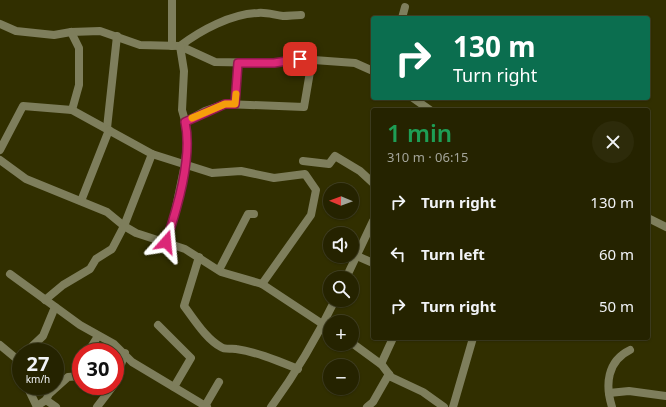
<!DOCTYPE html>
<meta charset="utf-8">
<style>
:root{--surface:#252300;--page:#2d2b0a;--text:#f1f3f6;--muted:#a3a499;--line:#424022}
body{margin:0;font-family:"Noto Sans",sans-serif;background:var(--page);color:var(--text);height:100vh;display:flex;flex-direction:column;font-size:15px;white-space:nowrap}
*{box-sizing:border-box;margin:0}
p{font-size:13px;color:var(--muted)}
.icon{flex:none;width:22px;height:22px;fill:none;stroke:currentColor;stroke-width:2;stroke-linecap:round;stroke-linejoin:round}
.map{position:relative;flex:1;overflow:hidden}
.panel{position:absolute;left:371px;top:108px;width:279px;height:232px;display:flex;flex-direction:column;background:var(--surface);border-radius:4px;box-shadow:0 1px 3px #0004,0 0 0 1px var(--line)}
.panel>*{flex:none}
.hud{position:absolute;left:371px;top:16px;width:279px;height:84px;border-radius:4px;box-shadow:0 1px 3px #0004,0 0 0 1px var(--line);background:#0b6e4f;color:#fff;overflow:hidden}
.needle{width:26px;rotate:271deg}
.tools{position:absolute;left:323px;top:183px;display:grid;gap:8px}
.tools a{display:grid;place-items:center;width:36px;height:36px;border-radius:50%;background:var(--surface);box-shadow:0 1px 3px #0004,0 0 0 1px var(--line);font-size:20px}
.speed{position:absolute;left:12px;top:343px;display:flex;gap:8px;font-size:20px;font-weight:700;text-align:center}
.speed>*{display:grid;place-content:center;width:52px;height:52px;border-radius:50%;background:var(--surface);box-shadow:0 1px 3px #0004,0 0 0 1px var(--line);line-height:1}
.speed small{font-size:10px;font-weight:400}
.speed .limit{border:6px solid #d22;background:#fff;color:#111}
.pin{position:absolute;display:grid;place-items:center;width:34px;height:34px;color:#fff;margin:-17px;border-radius:8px;box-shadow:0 2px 6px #0006}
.me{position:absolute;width:44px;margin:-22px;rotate:18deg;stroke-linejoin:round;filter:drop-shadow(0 0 3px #0008)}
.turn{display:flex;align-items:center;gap:14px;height:84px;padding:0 16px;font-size:18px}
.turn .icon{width:52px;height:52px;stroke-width:2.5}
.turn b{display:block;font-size:28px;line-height:34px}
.round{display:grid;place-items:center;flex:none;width:42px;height:42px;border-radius:21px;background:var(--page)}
.overview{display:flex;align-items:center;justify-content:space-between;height:68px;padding:0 16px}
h1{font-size:24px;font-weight:600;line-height:30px;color:#1e9e55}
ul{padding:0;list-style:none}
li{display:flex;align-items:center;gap:12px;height:52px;padding:0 16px}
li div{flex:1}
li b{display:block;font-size:15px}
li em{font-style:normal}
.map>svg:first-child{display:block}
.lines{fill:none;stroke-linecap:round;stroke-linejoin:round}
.minor{stroke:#7e7e5c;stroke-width:8}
.route-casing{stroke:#8e194d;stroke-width:10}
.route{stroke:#db2777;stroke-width:7}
.slow{stroke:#f59e0b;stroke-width:7}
</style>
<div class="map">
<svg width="666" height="407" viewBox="0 0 666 407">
<rect width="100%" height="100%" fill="#312f00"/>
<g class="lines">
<!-- minor -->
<g class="minor">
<polyline points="172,0 172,46"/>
<polyline points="402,18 405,7"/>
<polyline points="0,24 16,31 54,35 71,32 100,31 140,45 180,46 215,62 274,63 300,59 355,63 373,71"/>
<polyline points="71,32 79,48 79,85 72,110"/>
<path d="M180,46C201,30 231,14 258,13C266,12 274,15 283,16C289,16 295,15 301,15"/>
<polyline points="413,98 430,110"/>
<polyline points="235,104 238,63"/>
<polyline points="185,122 205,111 225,104 304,107 312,60"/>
<polyline points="107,128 117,36"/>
<polyline points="0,150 23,106 72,110 152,154 212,173 241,171 274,178 305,174 316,190 311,215 262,284"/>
<polyline points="0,160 26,179 107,212 124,226 136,233 185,249 221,272 262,284 330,329"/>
<polyline points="303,161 329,164 335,156 360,171 373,183"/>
<polyline points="81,201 109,130"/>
<polyline points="648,218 666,227"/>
<polyline points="166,242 175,212 185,164 187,142 186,124 182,110 184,71 180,46"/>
<polyline points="357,256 373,263"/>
<path d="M199,257L184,306C194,319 206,339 221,347C225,350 232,348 236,349C257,352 278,361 298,369"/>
<polyline points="219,270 248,214 254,214"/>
<polyline points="10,274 80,325 114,344 132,362 207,407"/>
<polyline points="346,278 373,221"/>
<polyline points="45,300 63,285 90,269 96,259 112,249 124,226 152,154"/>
<polyline points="158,325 191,358 174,387"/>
<polyline points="352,343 382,365 391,377 423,392 444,407"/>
<polyline points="0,345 18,360 16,372 21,378"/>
<polyline points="26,352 43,336 55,307"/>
<polyline points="88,352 98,336"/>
<polyline points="381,364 393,338"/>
<polyline points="115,382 125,353"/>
<polyline points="27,386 37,407"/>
<polyline points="609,393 629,391 666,396"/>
<polyline points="46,400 49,394 68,377 81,376"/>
<polyline points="37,406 46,400 56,407"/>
<polyline points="205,406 219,382"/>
<polyline points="97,407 113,386"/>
<path d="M271,407C296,373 317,337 335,300"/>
<polyline points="367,407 373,402 389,374"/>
<polyline points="453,407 473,338"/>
<path d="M612,407C605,385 607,361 630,350"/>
</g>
</g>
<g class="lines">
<defs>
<path id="route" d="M166,242C177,209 193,157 185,122L225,104H235L238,63H274L300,59"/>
</defs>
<!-- route casing -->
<use href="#route" class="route-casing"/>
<!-- route -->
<use href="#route" class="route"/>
<!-- slow -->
<polyline class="slow" points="192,118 225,104 235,104 236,94"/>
</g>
</svg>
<div class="tools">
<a><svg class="needle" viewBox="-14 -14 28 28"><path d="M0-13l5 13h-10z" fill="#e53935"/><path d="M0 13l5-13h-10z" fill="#a3a499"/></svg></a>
<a><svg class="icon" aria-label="sound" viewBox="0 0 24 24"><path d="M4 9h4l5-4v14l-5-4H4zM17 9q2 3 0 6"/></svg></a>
<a><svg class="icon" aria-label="search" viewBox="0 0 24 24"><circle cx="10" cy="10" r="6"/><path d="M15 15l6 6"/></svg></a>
<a>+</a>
<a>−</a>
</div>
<div class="speed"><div>27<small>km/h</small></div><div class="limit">30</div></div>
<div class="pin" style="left:300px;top:59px;background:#d93025"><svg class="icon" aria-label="arrive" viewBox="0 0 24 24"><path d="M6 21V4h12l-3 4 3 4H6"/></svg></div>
<svg class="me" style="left:166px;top:242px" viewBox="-20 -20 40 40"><path d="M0-17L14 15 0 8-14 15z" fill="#db2777" stroke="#fff" stroke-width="4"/></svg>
<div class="hud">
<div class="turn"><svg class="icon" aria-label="right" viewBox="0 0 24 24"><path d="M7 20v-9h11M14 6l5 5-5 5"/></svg><div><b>130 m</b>Turn right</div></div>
</div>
<section class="panel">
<div class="overview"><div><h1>1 min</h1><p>310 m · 06:15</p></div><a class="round"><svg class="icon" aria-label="close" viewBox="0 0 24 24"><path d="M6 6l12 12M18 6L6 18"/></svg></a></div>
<ul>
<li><svg class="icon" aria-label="right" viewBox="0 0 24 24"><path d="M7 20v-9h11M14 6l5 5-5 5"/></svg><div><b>Turn right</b></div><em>130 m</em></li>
<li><svg class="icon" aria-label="left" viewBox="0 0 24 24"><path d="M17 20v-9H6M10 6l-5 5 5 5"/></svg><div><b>Turn left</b></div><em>60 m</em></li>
<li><svg class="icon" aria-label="right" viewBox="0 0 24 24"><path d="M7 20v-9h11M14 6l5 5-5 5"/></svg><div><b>Turn right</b></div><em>50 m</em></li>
</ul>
</section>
</div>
